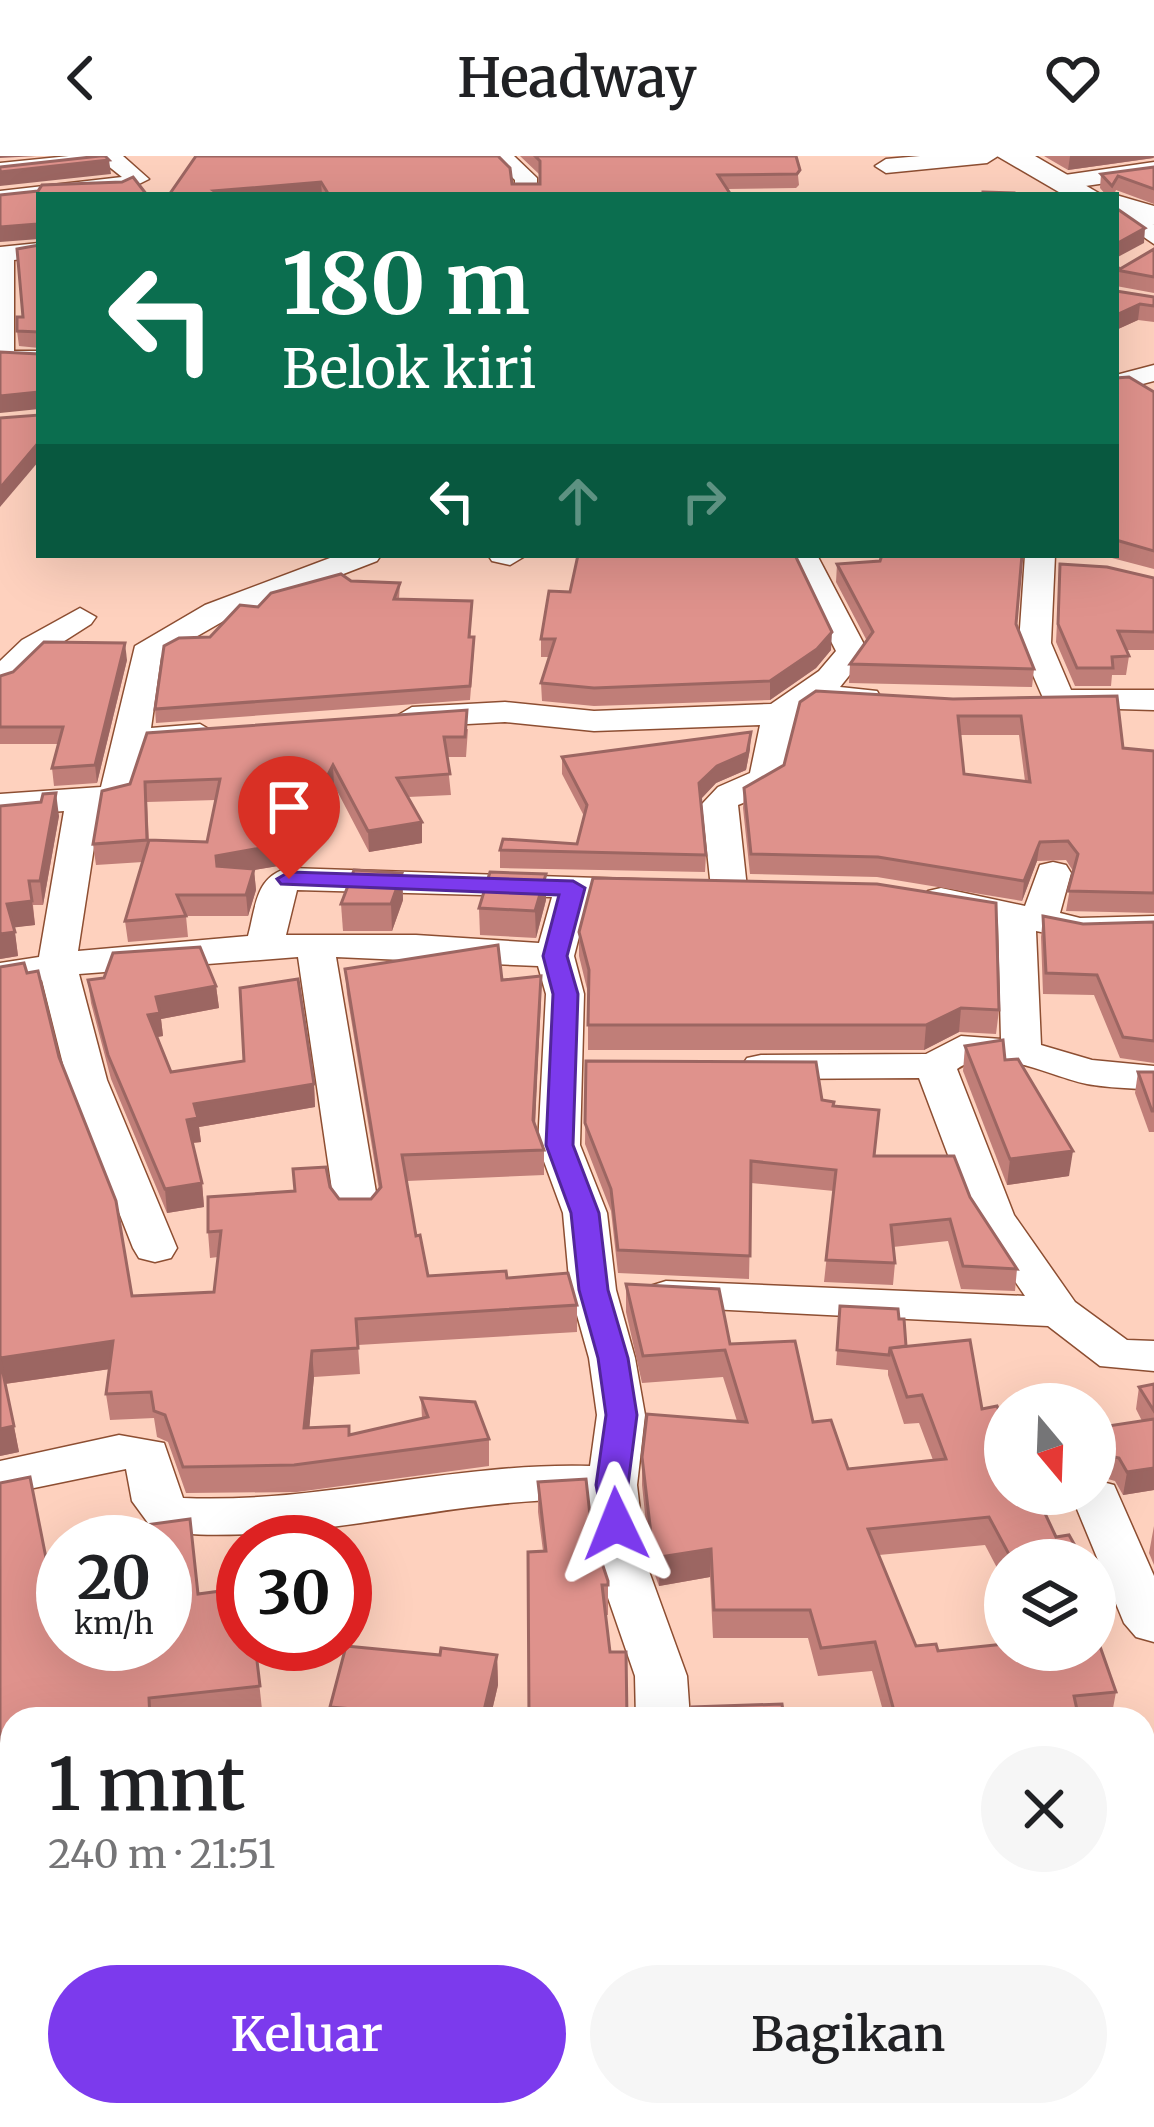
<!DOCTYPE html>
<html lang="id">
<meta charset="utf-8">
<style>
:root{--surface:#fff;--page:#f6f6f6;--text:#202124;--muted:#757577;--accent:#7c3aed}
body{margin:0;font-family:Merriweather,serif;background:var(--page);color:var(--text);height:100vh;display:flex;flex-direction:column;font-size:45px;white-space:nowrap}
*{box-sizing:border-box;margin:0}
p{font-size:39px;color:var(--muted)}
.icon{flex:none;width:66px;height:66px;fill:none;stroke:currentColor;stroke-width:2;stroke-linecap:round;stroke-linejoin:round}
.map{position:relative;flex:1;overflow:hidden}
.sheet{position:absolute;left:0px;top:1551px;width:1155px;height:420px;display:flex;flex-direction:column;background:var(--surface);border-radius:36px 36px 0 0;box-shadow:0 12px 48px #0002}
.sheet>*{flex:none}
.hud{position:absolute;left:36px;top:36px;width:1083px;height:366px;border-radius:0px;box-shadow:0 12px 48px #0002;background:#0b6e4f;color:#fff;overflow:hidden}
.needle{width:78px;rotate:161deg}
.controls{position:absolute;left:984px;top:1227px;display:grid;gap:24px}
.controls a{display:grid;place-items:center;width:132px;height:132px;border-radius:50%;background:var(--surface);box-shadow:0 12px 48px #0002;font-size:60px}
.speed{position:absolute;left:36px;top:1359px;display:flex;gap:24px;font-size:60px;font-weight:700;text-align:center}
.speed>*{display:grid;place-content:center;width:156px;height:156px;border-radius:50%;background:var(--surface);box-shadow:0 12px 48px #0002;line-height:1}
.speed small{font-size:30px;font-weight:400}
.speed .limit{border:18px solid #d22;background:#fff;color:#111}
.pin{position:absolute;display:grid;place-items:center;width:102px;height:102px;color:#fff;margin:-123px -51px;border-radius:50% 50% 50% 0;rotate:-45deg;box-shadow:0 0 12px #0007}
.pin .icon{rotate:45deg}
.me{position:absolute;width:132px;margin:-66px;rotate:358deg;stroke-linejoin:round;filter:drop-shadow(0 0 9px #0008)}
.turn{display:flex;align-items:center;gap:42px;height:252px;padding:0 48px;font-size:54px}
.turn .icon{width:156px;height:156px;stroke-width:2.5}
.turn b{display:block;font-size:84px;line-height:102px}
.lanes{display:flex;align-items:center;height:114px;padding:0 48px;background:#0003;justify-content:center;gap:60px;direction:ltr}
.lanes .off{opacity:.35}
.round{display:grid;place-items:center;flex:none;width:126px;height:126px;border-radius:63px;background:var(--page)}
.headline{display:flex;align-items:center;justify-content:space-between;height:204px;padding:0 48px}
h1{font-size:72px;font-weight:600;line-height:90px}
.cta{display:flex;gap:24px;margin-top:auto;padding:24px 48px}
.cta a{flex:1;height:138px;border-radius:72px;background:var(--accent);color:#fff;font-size:48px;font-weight:600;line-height:138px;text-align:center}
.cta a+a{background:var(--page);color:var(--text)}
header{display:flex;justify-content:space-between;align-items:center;height:156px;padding:0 48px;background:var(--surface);font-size:54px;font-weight:600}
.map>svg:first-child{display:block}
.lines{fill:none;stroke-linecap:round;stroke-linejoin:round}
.street-casing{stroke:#8d4e32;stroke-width:3}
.secondary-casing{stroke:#8d4e32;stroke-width:3}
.street{fill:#fff;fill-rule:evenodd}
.secondary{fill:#fff;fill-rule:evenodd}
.wall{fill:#c07e78;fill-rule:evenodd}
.shaded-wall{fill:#9c6662}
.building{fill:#df928c;stroke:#9c6662;stroke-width:3;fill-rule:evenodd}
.route{fill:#7c3aed;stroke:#51269a;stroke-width:3}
</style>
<header><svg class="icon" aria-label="back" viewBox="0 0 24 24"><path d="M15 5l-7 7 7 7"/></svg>Headway<svg class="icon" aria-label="heart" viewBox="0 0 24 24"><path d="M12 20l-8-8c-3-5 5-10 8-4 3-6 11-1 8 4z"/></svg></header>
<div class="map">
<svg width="1154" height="1971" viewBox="0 0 1154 1971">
<rect width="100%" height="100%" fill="#fed1be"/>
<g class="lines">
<defs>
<g id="street">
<polygon points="69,0 123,0 149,23 123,36 39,39 39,45 0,49 0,35 122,21 107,9 0,21 0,7"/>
<polygon points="490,0 514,0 537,22 537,39 515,39 515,24"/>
<polygon points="920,0 998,0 987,7 886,17 875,10 886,3"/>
<polygon points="1154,6 1154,20 1058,34 1047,27 1058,20"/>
<polygon points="1116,43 1154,69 1154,88 1116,62"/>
<polygon points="39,87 39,101 14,104 14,195 39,195 39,211 0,209 0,91"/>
<polygon points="1154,209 1154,225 1116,235 1116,219"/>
<path d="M338,399H381L377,405L227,463L161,501L151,572L200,568L217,578L200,588L146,593L128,647L100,652L78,795L248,780C256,751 255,720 289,712L658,724L663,732L658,740L589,742L574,800L584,838L580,989L607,1057L616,1134L635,1202L645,1259L637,1329L646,1407L687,1520L690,1563H636L635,1520L596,1407L589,1344C476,1341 367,1373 254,1378C220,1379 184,1381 151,1371L132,1345L126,1313L0,1339V1305L119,1279L164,1287L183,1342C320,1348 453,1306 590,1310L597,1259L589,1202L570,1134L563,1057L538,989L546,838L538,810L336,801L379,1054L372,1064L357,1067L342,1064L335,1054L298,801L79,818L107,924L177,1092L171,1102L155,1106L139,1102L133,1092L67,924L42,824L0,831V807L39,801L64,655L0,660V638L101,631L135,490L205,449ZM297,734L552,741L539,787L416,779H286Z"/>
<polygon points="488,399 524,399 525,400 510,409 492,405"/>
<polygon points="787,399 817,399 868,496 840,531 877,535 881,542 865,552 814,549 795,562 784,620 768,637 738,649 747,732 742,740 716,740 711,732 702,648 718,631 750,617 760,569 594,575 505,566 412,571 395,561 412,551 505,546 594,555 771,548 819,515 836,495"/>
<polygon points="1025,399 1055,399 1051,487 1071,534 1154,534 1154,554 1047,551 1019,487"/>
<polygon points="80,452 96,461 91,468 44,498 12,530 0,533 0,505 22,484"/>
<path d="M1053,706L1066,709L1071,717L1060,757L1080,762L1154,760V782L1080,784L1036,775L1041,889L1092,904L1154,910V934C1132,932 1108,932 1087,928C1048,920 993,888 957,913L1014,1059L1075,1146L1127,1184L1154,1185V1215L1100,1210L1048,1170L650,1150L643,1140L650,1130L666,1125L1025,1140L971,1060L919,922L761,923L747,920L741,911L747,902L761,899L926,898L961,880L1001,883L998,767L928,751L922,743L928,735L941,732L1025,750L1040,709Z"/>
<polygon points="1095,1324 1114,1329 1154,1420 1154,1486 1136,1481 1124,1467 1072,1341 1095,1338"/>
<polygon points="1143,1907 1154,1907 1154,1961 1138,1959 1143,1959"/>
<polygon points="100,1959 162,1959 160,1971 98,1971"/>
<polygon points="606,1959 730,1959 736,1971 612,1971"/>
<polygon points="769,1959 913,1959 907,1971 763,1971"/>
</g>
<g id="secondary">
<polygon points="997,0 1035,0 1102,39 1064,39"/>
<polygon points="1115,39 1116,39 1154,50 1154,69 1116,58"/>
</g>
</defs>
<!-- street casing -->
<use href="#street" class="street-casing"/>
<!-- secondary casing -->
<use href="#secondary" class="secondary-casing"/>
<!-- street -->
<use href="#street" class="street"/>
<!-- secondary -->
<use href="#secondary" class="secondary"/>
</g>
<!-- wall -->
<g class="wall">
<polygon points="196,0 512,28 540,28 540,19 520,0 796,0 799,29 796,32 727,33 731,39 169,39"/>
<polygon points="1044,0 1154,0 1154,2 1068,14"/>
<polygon points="1154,11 1154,48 1116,34 1114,39 1106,39 1100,32 1101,18"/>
<polygon points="39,89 39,192 19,190 17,175 23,161"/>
<polygon points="1154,93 1154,137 1116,130 1116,110 1120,113"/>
<polygon points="1116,135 1154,141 1154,166 1138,164 1116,174"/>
<polygon points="1116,222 1154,236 1154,413 1112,402 1074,399 1116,399"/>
<polygon points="880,405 1016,468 1034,513 1032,531 849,527 850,508 867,485 836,426 837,408"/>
<polygon points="1060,408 1154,422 1154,494 1126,494 1129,500 1126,519 1112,519 1111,530 1075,530 1056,486"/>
<polygon points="351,425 400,427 399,443 472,445 470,481 474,494 470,544 156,567 155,553 210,481 258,451"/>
<polygon points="570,436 831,494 816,512 770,544 594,550 542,545 541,527 549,501 541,501 541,483"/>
<polygon points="127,504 97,627 54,630 52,612 58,588 0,588 0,520"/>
<path d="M1117,540L1123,592L1154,595V757L1066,755L1073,715L1066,704L1037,705L1022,745L877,721L750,718L743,652L744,632L953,543ZM960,579H1019L1025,625L964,618Z"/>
<path d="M468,573L466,601H447L451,639L408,641L422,687L369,696L334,629L305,686L286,685L284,709L254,714L256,734L248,760H186L188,781L128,786L125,765L143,706L96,709L93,688L130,628ZM216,644L207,686L149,685L147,646Z"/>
<polygon points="750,593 746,614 716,627 701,643 706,699 705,716 500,712 500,694 577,688 584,660 562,618 562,601"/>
<polygon points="0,650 59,660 43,749 33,749 35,769 14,771 18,800 0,803"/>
<polygon points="402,717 403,744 392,775 343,775 341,748"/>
<polygon points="546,718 546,744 536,782 480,779 479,752"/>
<polygon points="1043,760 1083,768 1154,766 1154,907 1120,902 1094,839 1043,838 1041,781"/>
<polygon points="579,776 999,854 996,878 959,876 924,894 588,894 588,837 579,800"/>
<polygon points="0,811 59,901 132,1140 214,1136 218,1101 210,1102 208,1076 295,1035 330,1031 339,1043 371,1043 379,1034 347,838 345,813 502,824 541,820 535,968 544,994 544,1019 407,1025 416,1080 428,1120 507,1122 577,1149 577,1176 358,1189 360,1218 314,1221 309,1272 350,1279 422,1262 421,1242 489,1283 489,1310 297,1336 186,1337 168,1286 157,1281 154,1262 110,1264 106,1238 110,1213 5,1228 19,1296 0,1300"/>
<polygon points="104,822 216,830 219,852 161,863 163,880 157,881 171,916 314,928 315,951 199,971 201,986 193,987 202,1027 204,1051 167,1057 111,923 91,847 88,824"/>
<polygon points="965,890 1005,904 1069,1020 1007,1029 963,915"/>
<polygon points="586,905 822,944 833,950 875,1000 970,1041 1017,1113 1015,1135 961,1133 948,1085 893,1091 895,1107 893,1129 824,1126 834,1035 751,1027 749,1123 618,1117 611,1055 585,988"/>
<polygon points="1138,916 1154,916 1154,976 1149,976 1135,937"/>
<polygon points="626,1128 730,1188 813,1266 848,1313 933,1304 919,1267 904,1268 888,1219 888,1214 836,1209 840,1150 899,1163 906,1190 982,1253 1056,1381 1083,1404 1005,1404 1005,1427 985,1389 879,1399 916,1490 938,1495 1095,1494 1095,1440 1101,1486 1099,1487 1116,1536 1111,1563 833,1563 885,1562 872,1515 818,1520 808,1482 713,1482 710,1421 659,1430 650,1406 642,1329 642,1301 737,1265 723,1221 642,1227 626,1156"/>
<polygon points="1154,1228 1154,1334 1123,1339 1115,1325 1097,1320 1095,1316 1095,1272 1142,1265 1136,1253 1139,1231"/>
<polygon points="538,1326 592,1377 608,1425 608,1459 606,1459 610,1496 543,1395 538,1356"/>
<polygon points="0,1327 50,1422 199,1438 255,1488 263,1563 12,1563 12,1959 7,1884 11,1862 8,1627 0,1631"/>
<polygon points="1154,1370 1154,1409 1149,1397"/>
<polygon points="440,1499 497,1499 498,1529 490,1563 331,1563 330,1551"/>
</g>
<!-- shaded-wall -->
<g class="shaded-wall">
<polygon points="0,0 37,0 0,2"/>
<polygon points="1070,0 1154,0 1153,2 1068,14"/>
<polygon points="109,4 111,18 0,30 0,16"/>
<polygon points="321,26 322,39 215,39 214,35"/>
<polygon points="37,68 39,83 0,86 0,71"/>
<polygon points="1145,72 1144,87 1116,102 1116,88"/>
<polygon points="1140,148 1138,164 1116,174 1116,159"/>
<polygon points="39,236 39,253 0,257 0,240"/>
<polygon points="39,286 39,305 0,351 0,332"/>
<polygon points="832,476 831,494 816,512 770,544 770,525"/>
<polygon points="125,487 127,504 97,627 95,609"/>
<polygon points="751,576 750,593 746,614 716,627 699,645 699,627"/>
<polygon points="333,609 334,629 305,686 304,666"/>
<polygon points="56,637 59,660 43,749 40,725"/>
<polygon points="285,664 286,685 284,709 254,714 256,734 248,760 246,739 218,721 216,700"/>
<polygon points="422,666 422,687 369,696 368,675"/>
<polygon points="1040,686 1037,705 1022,745 1024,725"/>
<polygon points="402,717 403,744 392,775 391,748"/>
<polygon points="546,718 546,744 536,782 535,755"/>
<polygon points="32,745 35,769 10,772 7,748"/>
<polygon points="15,776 18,800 0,803 0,778"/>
<polygon points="541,820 541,844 534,989 533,964"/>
<polygon points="216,830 219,852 161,863 163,880 151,882 148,859 156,841"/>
<polygon points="961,852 959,876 924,894 926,869"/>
<polygon points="314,928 315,951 199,971 201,986 190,987 187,964 194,948"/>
<polygon points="1073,995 1069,1020 1007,1029 1010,1003"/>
<polygon points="202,1027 204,1051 167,1057 165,1033"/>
<polygon points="113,1185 117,1212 4,1228 0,1202"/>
<polygon points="312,1195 314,1221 307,1298 304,1272"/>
<polygon points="14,1270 19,1296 0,1300 0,1273"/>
<polygon points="1154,1312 1154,1334 1123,1339 1127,1316"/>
<polygon points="711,1393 710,1421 659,1430 660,1401"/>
<polygon points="1106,1458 1101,1486 1095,1488 1095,1461"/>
<polygon points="497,1499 498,1529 490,1563 482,1563"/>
<polygon points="3,1585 11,1626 0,1631 0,1586"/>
<polygon points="1154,1759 1154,1786 1143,1788 1143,1761"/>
<polygon points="103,1959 110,1959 112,1971 101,1971"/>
<polygon points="415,1959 420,1959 419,1971 413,1971"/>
</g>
<!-- building -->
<g class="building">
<polygon points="100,0 105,0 109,4 0,16 0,11"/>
<polygon points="196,0 498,0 510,12 512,28 540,28 540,5 535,0 796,0 800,14 797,18 718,19 731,39 329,39 321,26 214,35 220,39 169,39"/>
<polygon points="1154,11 1154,33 1118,20 1112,30 1101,18"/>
<polygon points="133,21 147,39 39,39 39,70 37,68 0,71 0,39 38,35 42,29 122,26"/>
<polygon points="983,36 1014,37 1014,39 983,39"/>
<polygon points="1116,52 1145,72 1116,88"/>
<polygon points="39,89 39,176 17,175 17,161 23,161 17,93"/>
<polygon points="1154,93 1154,121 1116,114 1116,110 1120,113"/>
<polygon points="1116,135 1154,141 1154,150 1140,148 1116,159"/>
<polygon points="0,196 39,198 39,236 0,240"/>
<polygon points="1129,221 1154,236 1154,395 1116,384 1116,222"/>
<polygon points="39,259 39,286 0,332 0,262"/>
<polygon points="578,399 795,399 832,476 817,493 770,525 594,532 541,527 555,483 541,483 549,435 570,436"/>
<polygon points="882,399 1022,399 1016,468 1034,513 850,508 873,476 837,408 880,405"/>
<polygon points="1060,408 1107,411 1154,422 1154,476 1118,475 1129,500 1112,501 1113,512 1077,512 1058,468"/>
<polygon points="341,418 351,425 400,427 394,443 472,445 469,481 474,481 470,530 155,553 164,490 179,482 210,481 240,449 258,451 271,437"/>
<polygon points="44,486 125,487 95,609 52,612 63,571 0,571 0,520 13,516"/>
<path d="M816,535L953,543L1117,540L1123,592L1154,595V737L1068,735L1078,698L1068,685L1040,686L1024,725L878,701L751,698L744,632L784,609L800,546ZM958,560H1021L1030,626L964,618Z"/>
<polygon points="467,554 465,581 444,581 450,618 397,622 422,666 368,675 333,609 304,666 285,664 283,688 216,700 217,710 254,713 246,739 177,739 186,760 125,765 149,684 207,686 220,623 145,626 147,684 93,688 102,635 130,628 147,577"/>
<polygon points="751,576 747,597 717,610 699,627 706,699 500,694 503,683 577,688 587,649 562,601"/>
<polygon points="56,637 40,725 29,725 32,745 7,748 15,776 0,778 0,650 41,646 43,638"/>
<polygon points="354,714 402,717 391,748 341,748"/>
<polygon points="490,716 546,718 535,755 479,752"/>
<polygon points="593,722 877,728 996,747 999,854 961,852 926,869 588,869 589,814 579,776"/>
<polygon points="1043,760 1083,768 1154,766 1154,885 1123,881 1097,819 1046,817"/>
<polygon points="498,789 502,824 541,820 533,964 544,994 402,999 416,1080 420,1079 428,1120 506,1115 507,1122 568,1117 577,1149 356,1163 358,1192 312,1195 304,1272 349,1270 349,1279 428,1261 421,1242 475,1246 489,1283 294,1309 183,1311 165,1259 154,1255 151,1236 106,1238 113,1185 0,1202 0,811 24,807 27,817 38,815 59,901 116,1045 132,1140 214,1136 221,1075 208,1076 208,1041 295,1035 293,1013 326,1011 330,1031 339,1043 371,1043 381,1031 345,813"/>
<polygon points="200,791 216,830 156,841 160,857 148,859 171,916 244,905 240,832 298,823 314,928 194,948 198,962 187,964 202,1027 165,1033 108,899 88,824 104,822 113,797"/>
<polygon points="1003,884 1005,904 1018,903 1073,995 1010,1003 965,890"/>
<polygon points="586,905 816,906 822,944 834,946 833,950 879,954 874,1000 954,1000 970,1041 1017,1113 963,1110 950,1063 891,1069 895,1107 826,1104 836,1014 751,1005 750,1100 618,1094 611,1033 585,967"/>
<polygon points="1138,916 1154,916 1154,955 1152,955"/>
<polygon points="626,1128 719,1133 730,1188 795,1185 813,1266 831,1264 848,1313 946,1303 922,1239 907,1241 890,1192 970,1184 982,1253 997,1250 1005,1268 1005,1338 1036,1338 1056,1381 1069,1379 1083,1404 1012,1404 989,1361 868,1373 916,1490 936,1488 938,1495 1005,1488 1005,1494 1095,1494 1096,1479 1116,1536 1074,1540 1079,1563 833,1563 896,1562 875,1486 821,1492 810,1454 714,1454 711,1393 660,1401 651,1378 642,1301 647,1258 747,1266 725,1194 643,1200"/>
<polygon points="840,1150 898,1153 899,1163 904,1163 906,1190 890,1192 889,1199 837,1194"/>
<polygon points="0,1203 14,1270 0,1273"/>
<polygon points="1154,1228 1154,1255 1139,1231"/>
<polygon points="1154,1263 1154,1312 1127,1316 1119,1302 1101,1298 1095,1287 1095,1272"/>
<polygon points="30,1321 50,1422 63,1420 63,1488 165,1488 165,1386 139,1386 138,1370 190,1363 198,1438 243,1432 243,1488 255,1488 260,1530 149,1542 150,1563 12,1563 12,1959 103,1959 101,1971 0,1971 0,1884 7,1884 11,1862 8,1829 0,1792 0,1638 8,1636 9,1589 3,1585 0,1586 0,1327"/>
<polygon points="586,1323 592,1377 608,1425 608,1429 602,1429 610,1496 626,1496 627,1563 529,1563 528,1396 546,1395 538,1326"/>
<polygon points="1095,1440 1106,1458 1095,1461"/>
<polygon points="346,1490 440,1499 441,1492 497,1499 482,1563 423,1563 424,1559 330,1551"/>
<polygon points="782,1548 784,1563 693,1563 692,1551"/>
<polygon points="1154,1699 1154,1759 1143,1761 1143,1701"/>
<polygon points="198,1959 415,1959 413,1971 196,1971"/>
<polygon points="970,1959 1130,1959 1131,1971 907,1971 906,1963 970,1964"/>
</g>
<!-- route -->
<polygon class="route" points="289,716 573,725 585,732 567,800 578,838 573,989 599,1057 608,1134 628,1202 637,1259 628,1329 633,1368 628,1376 605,1376 596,1329 606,1259 598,1202 579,1134 571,1057 546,989 553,838 543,800 559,739 281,728 277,723"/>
</svg>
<div class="controls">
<a><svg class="needle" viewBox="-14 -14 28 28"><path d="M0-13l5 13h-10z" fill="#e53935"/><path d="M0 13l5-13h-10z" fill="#757577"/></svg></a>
<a><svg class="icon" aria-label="layers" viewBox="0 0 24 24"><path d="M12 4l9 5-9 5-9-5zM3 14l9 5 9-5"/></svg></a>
</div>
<div class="speed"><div>20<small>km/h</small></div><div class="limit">30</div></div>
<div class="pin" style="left:289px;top:723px;background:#d93025"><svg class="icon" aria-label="arrive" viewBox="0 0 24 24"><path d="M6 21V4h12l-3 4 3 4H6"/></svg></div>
<svg class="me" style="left:616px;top:1368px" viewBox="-20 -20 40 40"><path d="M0-17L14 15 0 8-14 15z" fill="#7c3aed" stroke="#fff" stroke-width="4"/></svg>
<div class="hud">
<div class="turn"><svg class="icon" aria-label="left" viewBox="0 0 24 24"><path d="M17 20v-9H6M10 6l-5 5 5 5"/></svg><div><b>180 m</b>Belok kiri</div></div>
<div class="lanes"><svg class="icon" aria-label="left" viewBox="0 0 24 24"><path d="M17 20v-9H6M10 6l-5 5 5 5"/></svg><svg class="icon off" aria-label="ahead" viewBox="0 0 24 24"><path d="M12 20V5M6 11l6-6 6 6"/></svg><svg class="icon off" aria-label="right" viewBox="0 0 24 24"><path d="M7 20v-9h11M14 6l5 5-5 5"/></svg></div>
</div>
<section class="sheet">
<div class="headline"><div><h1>1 mnt</h1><p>240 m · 21:51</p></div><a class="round"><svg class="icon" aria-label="close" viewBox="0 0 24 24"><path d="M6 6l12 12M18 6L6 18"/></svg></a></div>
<div class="cta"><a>Keluar</a><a>Bagikan</a></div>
</section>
</div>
